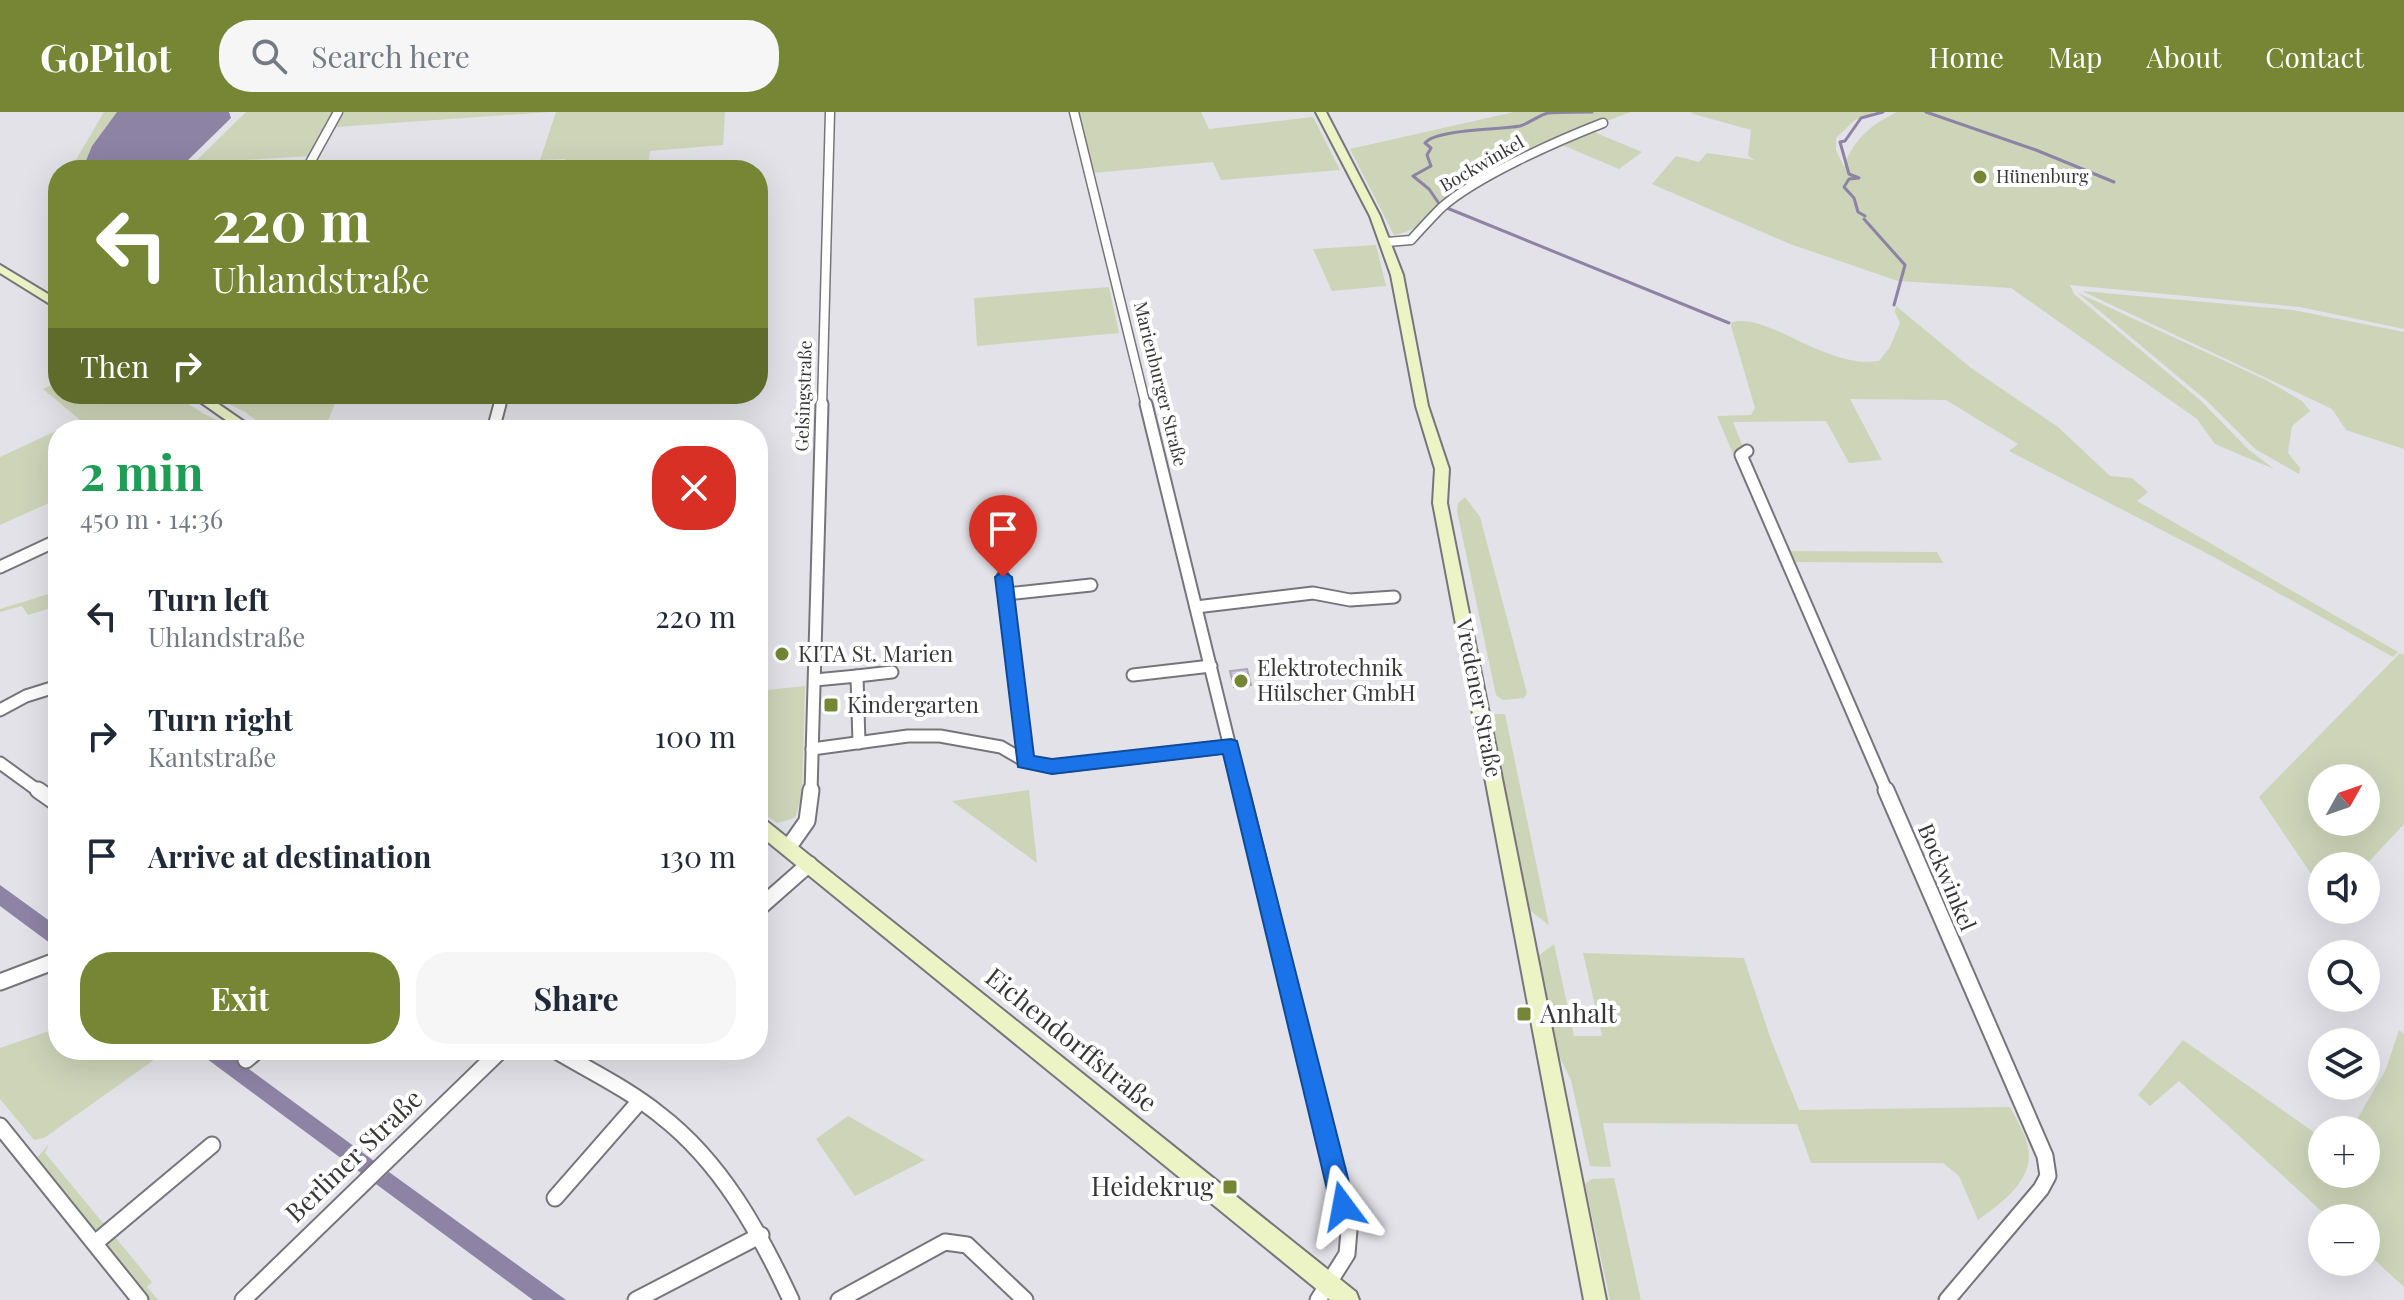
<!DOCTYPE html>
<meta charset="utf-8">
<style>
:root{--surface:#fff;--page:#f6f6f7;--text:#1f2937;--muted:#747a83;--accent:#768635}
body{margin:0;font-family:"Playfair Display",serif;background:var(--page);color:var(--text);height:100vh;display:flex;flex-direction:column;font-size:30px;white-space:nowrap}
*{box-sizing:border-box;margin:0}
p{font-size:26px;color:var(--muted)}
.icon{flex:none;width:44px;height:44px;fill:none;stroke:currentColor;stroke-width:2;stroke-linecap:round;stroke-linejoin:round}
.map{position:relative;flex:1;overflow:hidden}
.side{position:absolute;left:48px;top:308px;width:720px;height:640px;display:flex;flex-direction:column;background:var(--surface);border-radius:32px;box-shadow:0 8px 32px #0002}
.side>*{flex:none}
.guide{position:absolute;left:48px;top:48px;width:720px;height:244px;border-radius:32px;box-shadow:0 8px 32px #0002;background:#768635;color:#fff;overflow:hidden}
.needle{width:52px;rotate:50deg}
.tools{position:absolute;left:2308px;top:652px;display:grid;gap:16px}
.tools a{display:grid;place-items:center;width:72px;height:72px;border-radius:50%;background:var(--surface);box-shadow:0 8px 32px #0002;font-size:40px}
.pin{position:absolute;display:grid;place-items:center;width:68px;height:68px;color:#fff;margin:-82px -34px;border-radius:50% 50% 50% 0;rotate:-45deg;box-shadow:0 0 8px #0007}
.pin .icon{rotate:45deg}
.me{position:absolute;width:88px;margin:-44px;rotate:347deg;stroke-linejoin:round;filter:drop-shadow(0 0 6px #0008)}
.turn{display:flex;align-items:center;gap:28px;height:168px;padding:0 32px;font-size:36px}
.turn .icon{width:104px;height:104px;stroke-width:2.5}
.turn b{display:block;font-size:56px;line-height:68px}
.then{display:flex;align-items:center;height:76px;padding:0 32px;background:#0003;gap:16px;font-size:30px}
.round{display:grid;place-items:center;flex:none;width:84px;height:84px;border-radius:32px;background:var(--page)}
.summary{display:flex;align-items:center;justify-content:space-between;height:136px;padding:0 32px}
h1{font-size:48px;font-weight:700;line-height:60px;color:#1e9e55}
.primary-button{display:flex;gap:16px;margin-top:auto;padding:16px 32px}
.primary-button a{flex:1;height:92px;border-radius:32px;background:var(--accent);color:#fff;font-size:32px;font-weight:700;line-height:92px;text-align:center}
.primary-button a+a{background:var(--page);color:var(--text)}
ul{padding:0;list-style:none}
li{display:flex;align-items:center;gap:24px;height:120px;padding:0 32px}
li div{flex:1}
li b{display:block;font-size:30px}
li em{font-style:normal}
header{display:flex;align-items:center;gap:48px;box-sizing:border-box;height:112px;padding:0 40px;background:var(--accent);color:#fff}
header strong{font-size:38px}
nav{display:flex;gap:44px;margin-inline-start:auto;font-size:28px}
.search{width:560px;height:72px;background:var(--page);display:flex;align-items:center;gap:20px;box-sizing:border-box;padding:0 28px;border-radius:32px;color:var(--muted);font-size:30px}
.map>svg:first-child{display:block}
.green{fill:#cdd4b8;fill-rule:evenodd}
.water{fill:#8c83a5}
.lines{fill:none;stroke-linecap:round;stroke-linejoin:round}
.stream{stroke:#8c83a5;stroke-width:3}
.building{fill:#cbc1e6;stroke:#aaa8ae;stroke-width:2}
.street-far2-casing{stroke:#77757b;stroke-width:11}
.street-far1-casing{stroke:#77757b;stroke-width:15}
.street-casing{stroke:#77757b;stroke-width:19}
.secondary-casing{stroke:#77757b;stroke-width:4}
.street-far2{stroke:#fff;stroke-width:8}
.street-far1{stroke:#fff;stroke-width:11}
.street{stroke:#fff;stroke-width:15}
.secondary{fill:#ecf4c6;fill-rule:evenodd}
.route{fill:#1a73e8;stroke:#114b97;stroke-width:2}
.poi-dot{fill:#768635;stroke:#fff;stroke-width:3}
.labels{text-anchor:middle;stroke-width:8;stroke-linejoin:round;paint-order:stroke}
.far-street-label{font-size:18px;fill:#373638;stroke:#fff}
.far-poi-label{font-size:18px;fill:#373638;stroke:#fff;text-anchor:start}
.poi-label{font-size:22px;fill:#373638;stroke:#fff;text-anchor:start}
.street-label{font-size:22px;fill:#373638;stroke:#fff}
.near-poi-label{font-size:26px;fill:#373638;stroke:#fff;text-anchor:start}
.near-street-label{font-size:26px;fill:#373638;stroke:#fff}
</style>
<header>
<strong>GoPilot</strong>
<div class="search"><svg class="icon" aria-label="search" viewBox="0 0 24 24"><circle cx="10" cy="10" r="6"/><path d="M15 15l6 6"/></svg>Search here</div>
<nav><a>Home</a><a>Map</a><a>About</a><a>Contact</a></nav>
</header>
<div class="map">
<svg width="2404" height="1188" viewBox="0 0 2404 1188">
<rect width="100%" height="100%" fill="#e3e2e8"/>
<!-- green -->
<g class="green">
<polygon points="104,0 117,0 92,34 82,58 70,58"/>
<polygon points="246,0 335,0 311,44 194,51"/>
<polygon points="344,0 550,0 336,15"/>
<polygon points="556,0 725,0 723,33 650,39 648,54 562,58 565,47 540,48"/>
<polygon points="1078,0 1201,0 1209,17 1313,5 1340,58 1221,68 1213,50 1093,61"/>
<path d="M1514,0H1631C1578,19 1525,40 1477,68C1450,84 1427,118 1394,123L1350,37Z"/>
<path d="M1693,0H1875L1855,8L1836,26V38L1844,55C1853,27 1872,12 1897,0H2404V217L2300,195L2070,173L2074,182L2200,288L2249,338L2274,357L2215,332L2197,307L2011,176L1898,169L1790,132L1652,72L1676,44L1699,50L1707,41L1755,48L1748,44L1751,18L1690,1Z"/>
<polygon points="1589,18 1642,40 1619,57 1560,32"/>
<polygon points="1376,133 1386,174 1332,179 1313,137"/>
<polygon points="1109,175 1119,221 977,234 974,186"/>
<polygon points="2082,179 2293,198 2404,220 2404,337 2346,318 2332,297"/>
<polygon points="2078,181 2266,268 2302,289 2310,299 2292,314 2288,341 2300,356 2299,362 2255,337 2206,288"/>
<path d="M1896,194L1971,256L2058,315L2110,364L2132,366L2148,380L2137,389L2398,540L2393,545L2210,443L2009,339L2018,332L1946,288L1850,287L1882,348L1849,351L1826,309L1733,310L1749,350L1734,344L1717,304L1751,303L1755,296L1731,214L1732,210C1770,201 1825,257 1879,249L1890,235L1900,211L1895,200Z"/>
<polygon points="58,270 58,282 173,282 204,302 228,313 216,318 58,318 80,308 43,277"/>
<polygon points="209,282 339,282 324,318 269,318 245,300"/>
<polygon points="58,318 58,387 0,413 0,345"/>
<polygon points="1465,385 1480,405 1527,581 1524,586 1503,588 1496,583 1457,399 1458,391"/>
<polygon points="1788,439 1937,440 1943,451 1792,450"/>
<polygon points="58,479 58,494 28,503 22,494 0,500 0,497"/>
<path d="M2400,541L2404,543V712L2365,754H2322V778L2259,685ZM2322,666H2366V710H2322Z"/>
<polygon points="805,574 802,683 795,706 777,711 758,698 758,579"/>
<polygon points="1495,602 1505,602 1549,813 1528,797 1491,605"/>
<polygon points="1029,678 1037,751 952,689"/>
<path d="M1554,832L1574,924H1602L1583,841L1744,846L1770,925L1799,998L2010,995C2016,1007 2025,1021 2028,1035C2035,1068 2001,1091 1978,1108L1959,1064L1943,1051H1811L1797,1012L1603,1011L1611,1055L1590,1054L1571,968L1558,942L1538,844Z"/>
<polygon points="58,916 58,938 168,938 44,1026 34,1028 0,987 0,936"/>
<polygon points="2399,918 2404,922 2404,1175 2366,1140 2366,1106 2329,1106 2179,969 2150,994 2138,983 2183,928 2322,1026 2322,1062 2366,1062 2366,1018 2351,1018 2386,957"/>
<polygon points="848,1004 925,1048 855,1084 816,1027"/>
<polygon points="49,1032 45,1041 103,1111 113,1109 94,1118 35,1048"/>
<polygon points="1614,1066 1641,1188 1610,1188 1585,1072 1592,1067"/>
<polygon points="118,1116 115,1125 152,1170 147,1175 158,1188 150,1188 105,1132"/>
</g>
<!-- water -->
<g class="water">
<polygon points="117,0 229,0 231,6 186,50 182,58 82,58 92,34"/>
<polygon points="0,773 58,815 58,837 0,794"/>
<polygon points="195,938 223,938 374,1049 361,1061"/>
<polygon points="389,1060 566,1188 533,1188 376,1072"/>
</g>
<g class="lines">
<!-- stream -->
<g class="stream">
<polyline points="1926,0 2036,38 2114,70"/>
<path d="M1440,93L1429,77L1413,64L1431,54L1427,43L1431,36L1425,31C1436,17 1499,18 1520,14C1530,11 1539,3 1548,1C1562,0 1578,0 1592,0"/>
<polyline points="1447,96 1729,211"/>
<polyline points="1865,104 1858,100 1854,86 1844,75 1849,67 1859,66 1849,62 1840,30 1845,29 1861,6 1883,0"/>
<polyline points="1864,107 1905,153 1894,193"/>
</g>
</g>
<!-- building -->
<polygon class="building" points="1247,557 1251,573 1234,575 1230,559"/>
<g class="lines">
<defs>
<g id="street-far2">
<polyline points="1074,0 1146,294"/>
<polyline points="306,58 338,0"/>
<path d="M1387,130L1411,128C1421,117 1431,106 1441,96C1475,65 1559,28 1603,11"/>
<polyline points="500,294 503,282"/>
<polyline points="822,294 830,0"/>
</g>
<g id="street-far1">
<polyline points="1146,292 1241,680"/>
<polyline points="493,318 500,292"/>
<polyline points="1747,339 1741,343 1887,680"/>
<polyline points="0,455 58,428"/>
<polyline points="1003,465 1025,649"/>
<polyline points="1006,482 1091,473"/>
<polyline points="1196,495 1313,481 1350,488 1394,485"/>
<polyline points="1133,563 1211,554"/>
<polyline points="857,564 892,560"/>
<polyline points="815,568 857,564 859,631"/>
<polyline points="0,598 26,584 58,574"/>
<polyline points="812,637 908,624 940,624 1001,635 1025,649 1052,655 1231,634"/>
<polyline points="0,651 40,680"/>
<polyline points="811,680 822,292"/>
</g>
<g id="street">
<polyline points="38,678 58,692"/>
<polyline points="1241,678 1349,1118 1347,1142 1318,1188"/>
<polyline points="1886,678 2045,1044 2048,1064 2041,1077 1947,1188"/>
<polyline points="788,736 807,709 811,678"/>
<polyline points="758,797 809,752"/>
<polyline points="0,870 58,848"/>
<path d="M555,938C590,959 628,977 660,1003C721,1050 759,1119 791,1188"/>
<polyline points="246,948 258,938"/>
<polyline points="0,1014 140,1188"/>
<polyline points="555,1086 639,990"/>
<polyline points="95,1131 212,1033"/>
<polyline points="243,1188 501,938"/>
<polyline points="636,1188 761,1123"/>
<polyline points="839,1188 945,1130 967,1133 1025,1188"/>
</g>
<g id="secondary">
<polygon points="1316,0 1326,0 1380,104 1403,163 1428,294 1449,357 1447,391 1606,1188 1584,1188 1433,391 1435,357 1416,294 1391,163 1370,104"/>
<polygon points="0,153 58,188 58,197 0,161"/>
<polygon points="189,282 204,282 256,318 240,318"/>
<polygon points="758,705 764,707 1356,1180 1359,1188 1330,1188 758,722"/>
</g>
</defs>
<!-- street-far2 casing -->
<use href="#street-far2" class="street-far2-casing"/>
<!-- street-far1 casing -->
<use href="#street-far1" class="street-far1-casing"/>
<!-- street casing -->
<use href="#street" class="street-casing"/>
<!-- secondary casing -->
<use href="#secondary" class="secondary-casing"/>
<!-- street-far2 -->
<use href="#street-far2" class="street-far2"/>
<!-- street-far1 -->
<use href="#street-far1" class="street-far1"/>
<!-- street -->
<use href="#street" class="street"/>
<!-- secondary -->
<use href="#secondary" class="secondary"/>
</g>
<!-- route -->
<polygon class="route" points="1003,459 1012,465 1034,644 1052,647 1231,627 1237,629 1355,1094 1352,1102 1343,1106 1335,1102 1331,1094 1223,642 1052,662 1018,655 995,465"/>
<!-- markers -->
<g class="poi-dot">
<circle cx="1980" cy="65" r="8"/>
<circle cx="782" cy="542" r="8"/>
<circle cx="1241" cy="569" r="8"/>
<rect x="823" y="585" width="16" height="16" rx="4"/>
<rect x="1516" y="894" width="16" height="16" rx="4"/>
<rect x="1222" y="1067" width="16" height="16" rx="4"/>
</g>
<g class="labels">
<!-- far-street labels -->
<g class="far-street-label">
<text transform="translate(1482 52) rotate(-30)" y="6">Bockwinkel</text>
<text transform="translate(1160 272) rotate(76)" y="6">Marienburger Straße</text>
<text transform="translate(804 284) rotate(-88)" y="6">Gelsingstraße</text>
</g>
<!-- far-poi labels -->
<g class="far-poi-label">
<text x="1996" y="71">Hünenburg</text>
</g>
<!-- poi labels -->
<g class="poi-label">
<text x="798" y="550">KITA St. Marien</text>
<text x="1257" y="564">Elektrotechnik<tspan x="1257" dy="25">Hülscher GmbH</tspan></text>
<text x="847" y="601">Kindergarten</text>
</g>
<!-- street labels -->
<g class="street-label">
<text transform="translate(1479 586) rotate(79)" y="8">Vredener Straße</text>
<text transform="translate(1947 765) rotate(67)" y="8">Bockwinkel</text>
</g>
<!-- near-poi labels -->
<g class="near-poi-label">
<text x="1540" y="911">Anhalt</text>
<text x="1214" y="1084" text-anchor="end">Heidekrug</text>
</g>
<!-- near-street labels -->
<g class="near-street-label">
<text transform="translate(1071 928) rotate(39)" y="9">Eichendorffstraße</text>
<text transform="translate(354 1044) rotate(-44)" y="9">Berliner Straße</text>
</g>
</g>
</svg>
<div class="tools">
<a><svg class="needle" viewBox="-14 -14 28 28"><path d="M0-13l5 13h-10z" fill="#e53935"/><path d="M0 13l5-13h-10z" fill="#747a83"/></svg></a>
<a><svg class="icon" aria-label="sound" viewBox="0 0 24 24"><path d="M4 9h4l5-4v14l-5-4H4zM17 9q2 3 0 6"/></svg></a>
<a><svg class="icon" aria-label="search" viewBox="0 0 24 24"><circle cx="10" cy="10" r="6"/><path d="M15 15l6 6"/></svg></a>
<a><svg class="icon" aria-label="layers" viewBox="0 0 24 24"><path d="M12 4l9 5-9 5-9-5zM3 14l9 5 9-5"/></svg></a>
<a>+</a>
<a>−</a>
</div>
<div class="pin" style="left:1003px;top:465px;background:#d93025"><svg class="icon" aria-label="arrive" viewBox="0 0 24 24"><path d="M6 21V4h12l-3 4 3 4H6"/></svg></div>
<svg class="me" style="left:1343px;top:1094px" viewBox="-20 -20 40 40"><path d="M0-17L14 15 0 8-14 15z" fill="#1a73e8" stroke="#fff" stroke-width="4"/></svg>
<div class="guide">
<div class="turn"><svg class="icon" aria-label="left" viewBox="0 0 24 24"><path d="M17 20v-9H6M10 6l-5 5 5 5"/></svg><div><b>220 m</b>Uhlandstraße</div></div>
<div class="then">Then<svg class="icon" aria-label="right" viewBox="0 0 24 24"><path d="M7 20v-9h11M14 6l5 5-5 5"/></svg></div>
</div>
<section class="side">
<div class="summary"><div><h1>2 min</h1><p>450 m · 14:36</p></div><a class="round" style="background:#d93025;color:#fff"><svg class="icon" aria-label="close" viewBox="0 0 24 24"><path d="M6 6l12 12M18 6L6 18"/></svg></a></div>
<ul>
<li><svg class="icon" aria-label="left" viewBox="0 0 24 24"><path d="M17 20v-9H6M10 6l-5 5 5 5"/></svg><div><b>Turn left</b><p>Uhlandstraße</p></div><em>220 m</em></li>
<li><svg class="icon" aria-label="right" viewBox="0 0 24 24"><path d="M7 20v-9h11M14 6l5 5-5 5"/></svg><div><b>Turn right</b><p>Kantstraße</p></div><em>100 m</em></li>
<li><svg class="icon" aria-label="arrive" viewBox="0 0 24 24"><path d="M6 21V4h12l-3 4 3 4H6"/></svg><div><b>Arrive at destination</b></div><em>130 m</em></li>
</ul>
<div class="primary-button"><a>Exit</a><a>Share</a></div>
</section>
</div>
